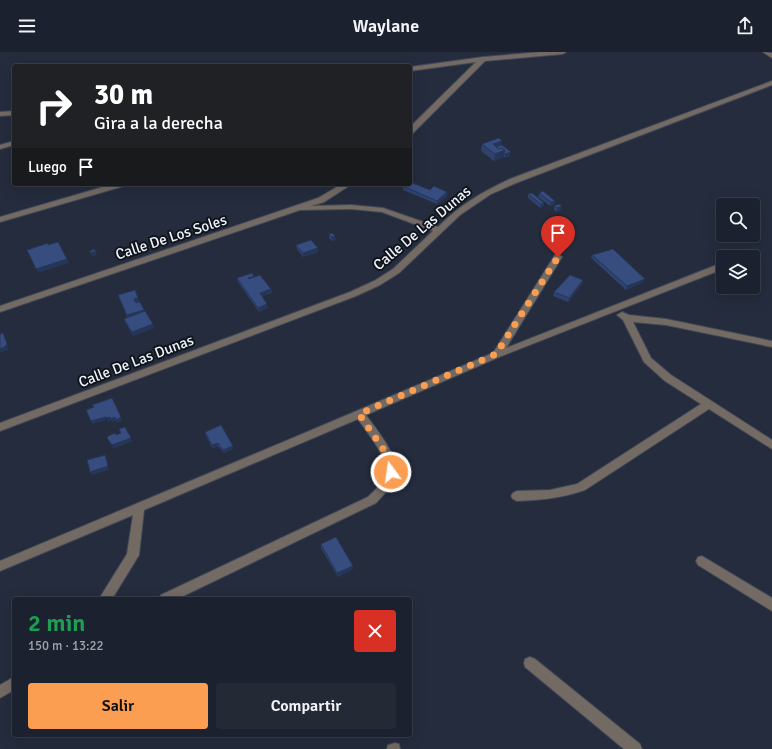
<!DOCTYPE html>
<html lang="es">
<meta charset="utf-8">
<style>
:root{--surface:#1b212e;--page:#242936;--text:#f1f3f6;--muted:#a0a3aa;--line:#393e4a;--accent:#fc9e52}
body{margin:0;font-family:Signika,sans-serif;background:var(--page);color:var(--text);height:100vh;display:flex;flex-direction:column;font-size:15px;white-space:nowrap}
*{box-sizing:border-box;margin:0}
p{font-size:13px;color:var(--muted)}
.icon{flex:none;width:22px;height:22px;fill:none;stroke:currentColor;stroke-width:2;stroke-linecap:round;stroke-linejoin:round}
.map{position:relative;flex:1;overflow:hidden}
.drawer{position:absolute;left:12px;top:545px;width:400px;height:140px;display:flex;flex-direction:column;background:var(--surface);border-radius:4px;box-shadow:0 4px 16px #0002,0 0 0 1px var(--line)}
.drawer>*{flex:none}
.guide{position:absolute;left:12px;top:12px;width:400px;height:122px;border-radius:4px;box-shadow:0 4px 16px #0002,0 0 0 1px var(--line);background:#202124;color:#fff;overflow:hidden}
.tools{position:absolute;left:716px;top:146px;display:grid;gap:8px}
.tools a{display:grid;place-items:center;width:44px;height:44px;border-radius:4px;background:var(--surface);box-shadow:0 4px 16px #0002,0 0 0 1px var(--line);font-size:20px}
.pin{position:absolute;display:grid;place-items:center;width:34px;height:34px;color:#fff;margin:-41px -17px;border-radius:50% 50% 50% 0;rotate:-45deg;box-shadow:0 0 4px #0007}
.pin .icon{rotate:45deg}
.me{position:absolute;width:44px;margin:-22px;rotate:346deg;stroke-linejoin:round;filter:drop-shadow(0 0 3px #0008)}
.turn{display:flex;align-items:center;gap:14px;height:84px;padding:0 16px;font-size:18px}
.turn .icon{width:52px;height:52px;stroke-width:2.5}
.turn b{display:block;font-size:28px;line-height:34px}
.then{display:flex;align-items:center;height:38px;padding:0 16px;background:#0003;gap:8px;font-size:15px}
.round{display:grid;place-items:center;flex:none;width:42px;height:42px;border-radius:4px;background:var(--page)}
.overview{display:flex;align-items:center;justify-content:space-between;height:68px;padding:0 16px}
h1{font-size:24px;font-weight:600;line-height:30px;color:#1e9e55}
.primary-button{display:flex;gap:8px;margin-top:auto;padding:8px 16px}
.primary-button a{flex:1;height:46px;border-radius:4px;background:var(--accent);color:#111;font-size:16px;font-weight:600;line-height:46px;text-align:center}
.primary-button a+a{background:var(--page);color:var(--text)}
header{display:flex;justify-content:space-between;align-items:center;height:52px;padding:0 16px;background:var(--surface);font-size:18px;font-weight:600}
.map>svg:first-child{display:block}
.lines{fill:none;stroke-linecap:round;stroke-linejoin:round}
.service-casing{stroke:#414858;stroke-width:2}
.minor-casing{stroke:#414858;stroke-width:2}
.service{fill:#736a63;fill-rule:evenodd}
.minor{fill:#736a63;fill-rule:evenodd}
.wall{fill:#2f426d}
.shaded-wall{fill:#263659}
.building{fill:#374d7f;stroke:#263659}
.route{stroke:#fc9e52;stroke-width:7;stroke-dasharray:0 12.6}
.labels{text-anchor:middle;stroke-width:4;stroke-linejoin:round;paint-order:stroke}
.street-label{font-size:15px;fill:#f0f4fe;stroke:#11151c}
</style>
<header><svg class="icon" aria-label="menu" viewBox="0 0 24 24"><path d="M4 6h16M4 12h16M4 18h16"/></svg>Waylane<svg class="icon" aria-label="share" viewBox="0 0 24 24"><path d="M12 15V3M7 8l5-5 5 5M5 13v7h14v-7"/></svg></header>
<div class="map">
<svg width="772" height="697" viewBox="0 0 772 697">
<rect width="100%" height="100%" fill="#242c3d"/>
<g class="lines">
<defs>
<polygon id="service" points="395,691 399,692 400,697 387,697 388,693"/>
<g id="minor">
<polygon points="541,0 566,0 563,2 485,9 413,81 410,81 410,75 476,10 410,19 410,15 483,5"/>
<polygon points="763,0 772,1 772,6"/>
<path d="M772,29V33L516,131L491,142L460,163L399,221L380,233L356,244L0,379V371L350,240L374,229L393,217L433,179L382,160L351,157L300,158L0,260V254L318,146L342,132H352L324,150L311,154L351,153L383,156L438,175C460,153 482,140 510,127Z"/>
<polygon points="14,59 14,63 0,64 0,60"/>
<polygon points="14,89 14,93 0,97 0,93"/>
<polygon points="113,132 125,132 124,134 0,170 0,165"/>
<path d="M558,202L562,205L506,296L719,212L723,211V217L499,305L366,363C376,377 398,403 396,420C395,432 383,443 376,451L177,547H159L161,543L368,445C374,439 381,433 384,425C392,408 367,381 358,367L144,458L139,503L112,547H99L127,502L133,463L0,519V509L307,380L493,301L555,203Z"/>
<path d="M622,260L629,263L666,267L772,289V295L666,273L633,270L651,306L671,323L772,388V397L709,357L585,438C562,446 541,448 517,449L513,447L511,444L513,441L517,439L550,438L577,432L701,352L665,329L644,310L623,268L617,263Z"/>
<polygon points="702,504 772,546 772,559 698,513 696,509 698,505"/>
<polygon points="530,605 535,607 640,692 642,697 624,697 525,615 524,611 525,607"/>
<polygon points="14,625 14,638 0,646 0,633"/>
</g>
</defs>
<!-- service casing -->
<use href="#service" class="service-casing"/>
<!-- minor casing -->
<use href="#minor" class="minor-casing"/>
<!-- service -->
<use href="#service" class="service"/>
<!-- minor -->
<use href="#minor" class="minor"/>
</g>
<!-- wall -->
<g class="wall">
<polygon points="482,92 502,93 510,104 505,106 504,105 494,109 481,99"/>
<polygon points="403,134 430,138 447,144 437,152 403,138"/>
<polygon points="539,141 555,149 554,152 550,154 538,145"/>
<polygon points="528,142 544,151 544,154 540,156 528,146"/>
<polygon points="554,154 561,158 557,160 554,158"/>
<polygon points="329,182 336,188 332,189 329,186"/>
<polygon points="296,193 318,200 303,205 297,197"/>
<polygon points="592,203 643,230 626,238 591,206"/>
<polygon points="254,225 271,237 272,241 262,244 268,256 259,260 238,230 237,226"/>
<polygon points="583,228 582,232 568,250 553,244 554,240"/>
<polygon points="118,243 138,246 140,250 154,276 133,284 125,270 124,267 127,265"/>
<polygon points="205,380 233,394 233,397 224,401 218,394 213,397 206,384"/>
<polygon points="321,492 353,517 338,525 321,496"/>
</g>
<!-- shaded-wall -->
<g class="shaded-wall">
<polygon points="502,89 501,96 496,98 493,92"/>
<polygon points="505,98 504,105 494,109 495,102"/>
<polygon points="511,100 510,104 505,106 505,102"/>
<polygon points="447,140 447,144 437,152 437,149"/>
<polygon points="555,149 554,152 550,154 551,150"/>
<polygon points="544,151 544,154 540,156 541,152"/>
<polygon points="562,154 561,158 557,160 557,156"/>
<polygon points="335,184 336,188 332,189 332,185"/>
<polygon points="318,196 318,200 303,205 303,201"/>
<polygon points="96,199 97,203 92,205 91,201"/>
<polygon points="67,207 69,211 38,221 36,217"/>
<polygon points="645,227 643,230 626,238 627,234"/>
<polygon points="583,228 582,232 568,250 569,246"/>
<polygon points="271,237 272,241 260,245 260,241"/>
<polygon points="138,246 140,250 135,251 134,247"/>
<polygon points="267,252 268,256 259,260 258,256"/>
<polygon points="144,258 145,261 128,267 127,263"/>
<polygon points="153,272 154,276 133,284 132,280"/>
<polygon points="3,281 9,296 7,297"/>
<polygon points="6,294 8,298 0,301 0,297"/>
<polygon points="106,365 107,368 92,372 91,369"/>
<polygon points="110,365 112,368 108,370 107,366"/>
<polygon points="115,365 116,369 112,370 111,367"/>
<polygon points="121,365 122,369 117,371 116,368"/>
<polygon points="131,386 132,389 113,397 112,393"/>
<polygon points="218,391 218,394 213,397 212,393"/>
<polygon points="233,394 233,397 224,401 223,398"/>
<polygon points="105,403 109,418 92,423 90,420"/>
<polygon points="353,514 353,517 338,525 337,521"/>
</g>
<!-- building -->
<g class="building">
<polygon points="499,86 502,89 493,92 499,97 502,96 505,98 495,102 482,92"/>
<polygon points="502,93 511,100 505,102 504,101 505,98 502,96 499,97 496,95"/>
<polygon points="410,130 430,138 434,134 447,140 437,149 403,134 406,132 410,132"/>
<polygon points="543,139 555,149 551,150 539,141"/>
<polygon points="532,141 544,151 541,152 528,142"/>
<polygon points="559,152 562,154 557,156 554,154"/>
<polygon points="332,181 335,184 332,185 329,182"/>
<polygon points="311,188 318,196 303,201 296,193"/>
<polygon points="58,190 67,207 36,217 27,198 48,191 48,193"/>
<polygon points="94,197 96,199 91,201 89,200"/>
<polygon points="613,197 645,227 627,234 592,203"/>
<polygon points="252,221 254,224 248,226 249,227 260,223 271,237 260,241 267,252 258,256 237,226"/>
<polygon points="570,223 583,228 569,246 554,240"/>
<polygon points="135,238 138,246 134,247 136,251 140,250 144,258 127,263 118,243"/>
<polygon points="145,259 153,272 132,280 124,267"/>
<polygon points="3,281 7,292 6,293 6,294 0,297 0,282"/>
<polygon points="112,346 121,365 116,368 115,365 111,367 110,365 107,366 106,365 91,369 86,358 94,355 92,353"/>
<polygon points="221,373 233,394 223,398 218,391 212,393 205,380"/>
<polygon points="125,375 131,386 112,393 107,386 108,384 115,381 116,383 121,381 119,377"/>
<polygon points="105,403 108,414 90,420 87,408"/>
<polygon points="336,485 353,514 337,521 321,492"/>
</g>
<g class="lines">
<!-- route -->
<polyline class="route" points="391,420 388,404 359,362 496,302 558,205"/>
</g>
<g class="labels">
<!-- street labels -->
<g class="street-label">
<text transform="translate(422 176) rotate(-40)" y="5">Calle De Las Dunas</text>
<text transform="translate(171 185) rotate(-18)" y="5">Calle De Los Soles</text>
<text transform="translate(136 309) rotate(-21)" y="5">Calle De Las Dunas</text>
</g>
</g>
</svg>
<div class="tools">
<a><svg class="icon" aria-label="search" viewBox="0 0 24 24"><circle cx="10" cy="10" r="6"/><path d="M15 15l6 6"/></svg></a>
<a><svg class="icon" aria-label="layers" viewBox="0 0 24 24"><path d="M12 4l9 5-9 5-9-5zM3 14l9 5 9-5"/></svg></a>
</div>
<div class="pin" style="left:558px;top:205px;background:#d93025"><svg class="icon" aria-label="arrive" viewBox="0 0 24 24"><path d="M6 21V4h12l-3 4 3 4H6"/></svg></div>
<svg class="me" style="left:391px;top:420px" viewBox="-20 -20 40 40"><circle r="17" fill="#fc9e52" stroke="#fff" stroke-width="3"/><path d="M0-11L8 9 0 5-8 9z" fill="#fff"/></svg>
<div class="guide">
<div class="turn"><svg class="icon" aria-label="right" viewBox="0 0 24 24"><path d="M7 20v-9h11M14 6l5 5-5 5"/></svg><div><b>30 m</b>Gira a la derecha</div></div>
<div class="then">Luego<svg class="icon" aria-label="arrive" viewBox="0 0 24 24"><path d="M6 21V4h12l-3 4 3 4H6"/></svg></div>
</div>
<section class="drawer">
<div class="overview"><div><h1>2 min</h1><p>150 m · 13:22</p></div><a class="round" style="background:#d93025;color:#fff"><svg class="icon" aria-label="close" viewBox="0 0 24 24"><path d="M6 6l12 12M18 6L6 18"/></svg></a></div>
<div class="primary-button"><a>Salir</a><a>Compartir</a></div>
</section>
</div>
